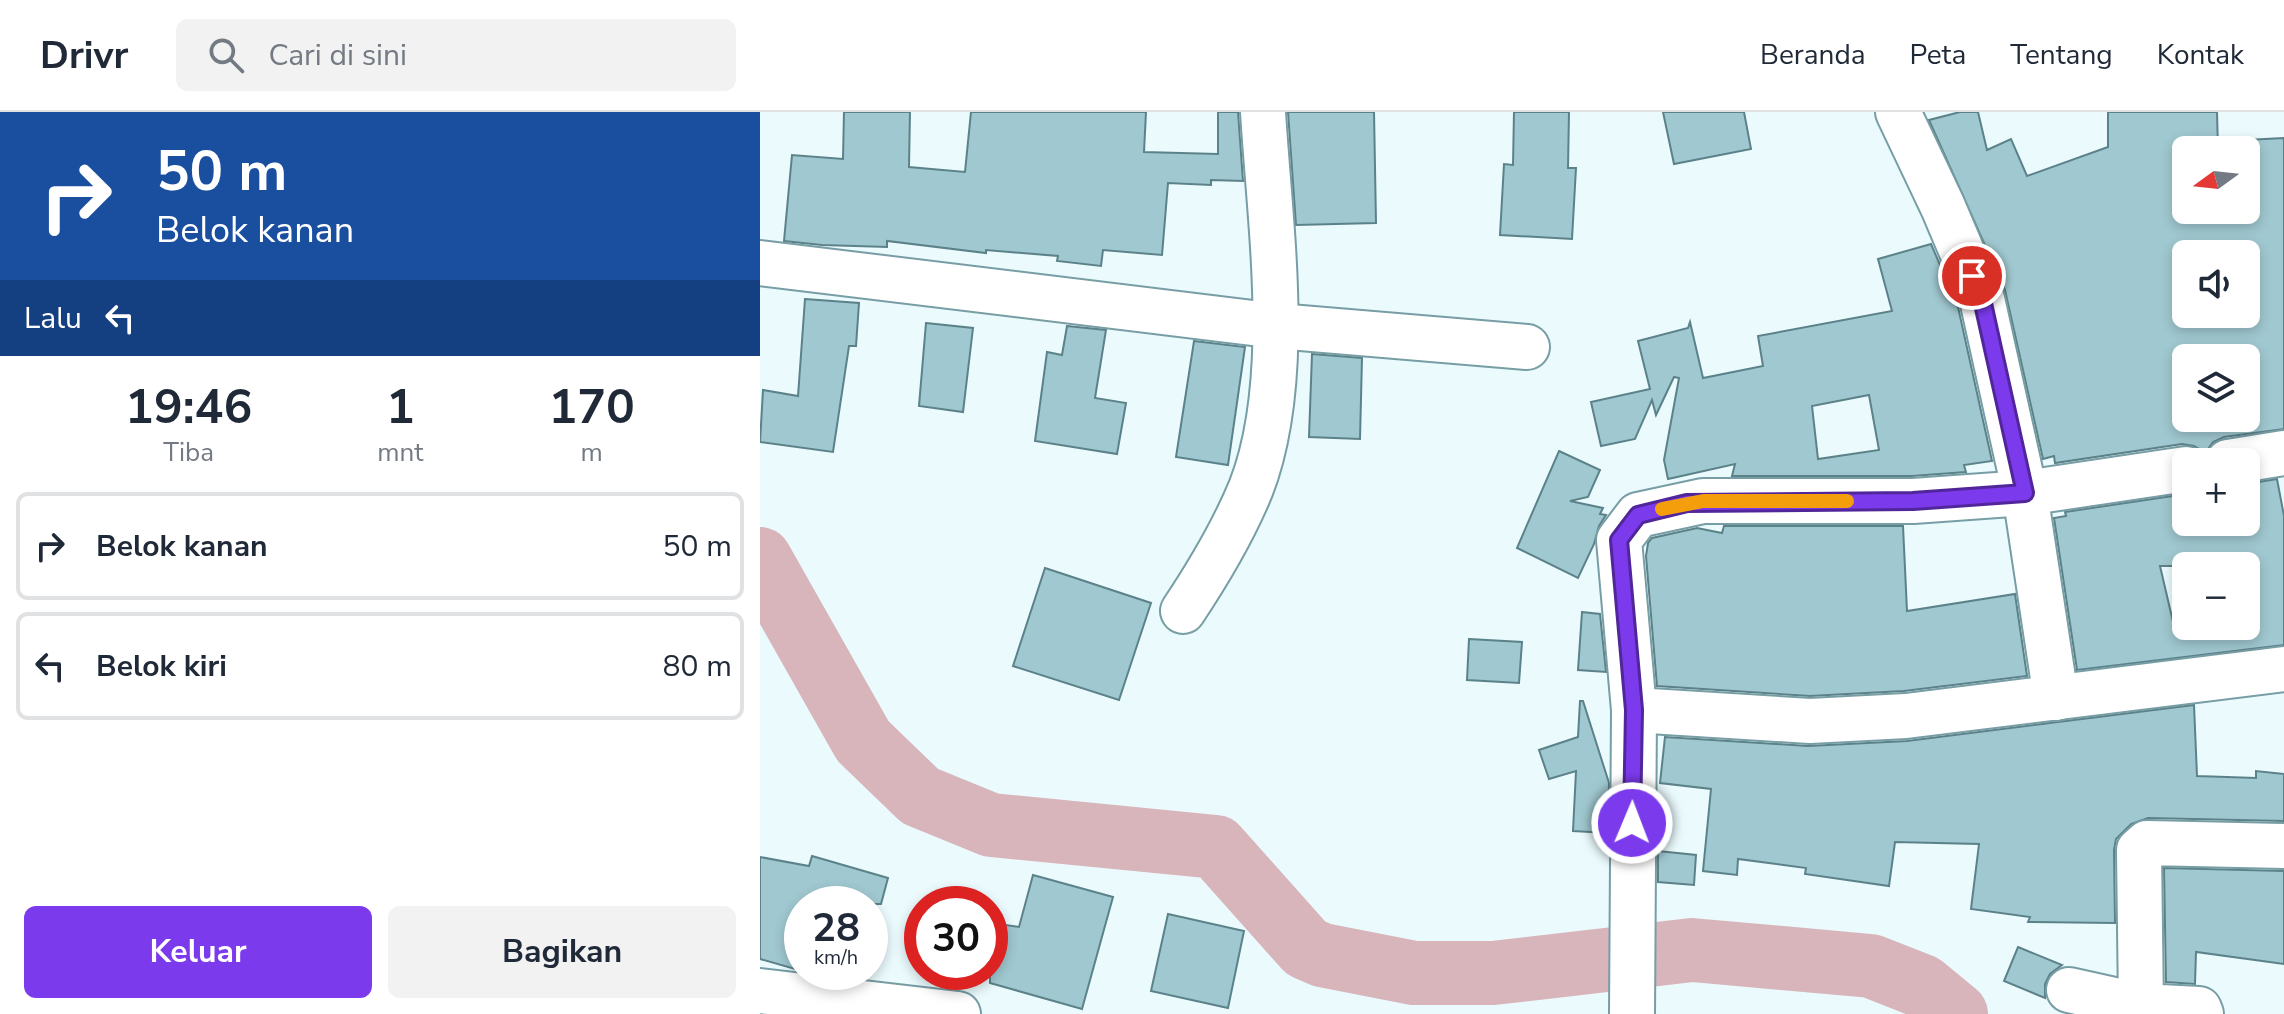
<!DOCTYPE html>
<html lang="id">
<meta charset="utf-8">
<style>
:root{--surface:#fff;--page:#f2f2f3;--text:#1f2937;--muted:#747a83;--line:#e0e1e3;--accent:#7c3aed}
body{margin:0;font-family:"Nunito Sans",sans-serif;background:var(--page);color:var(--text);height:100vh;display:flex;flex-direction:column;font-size:30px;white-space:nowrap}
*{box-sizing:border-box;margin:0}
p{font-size:26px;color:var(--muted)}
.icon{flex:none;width:44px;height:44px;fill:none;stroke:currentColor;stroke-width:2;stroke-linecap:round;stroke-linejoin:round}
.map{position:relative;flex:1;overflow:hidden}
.side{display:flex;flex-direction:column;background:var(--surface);width:760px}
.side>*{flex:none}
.banner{background:#1a4fa0;color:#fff;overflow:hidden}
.needle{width:52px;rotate:255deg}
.tools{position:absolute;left:1412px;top:24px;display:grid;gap:16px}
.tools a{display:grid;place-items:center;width:88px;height:88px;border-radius:12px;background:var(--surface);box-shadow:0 4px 12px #0003;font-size:40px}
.speed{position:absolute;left:24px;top:774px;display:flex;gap:16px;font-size:40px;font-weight:700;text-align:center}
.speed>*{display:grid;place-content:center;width:104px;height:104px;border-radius:50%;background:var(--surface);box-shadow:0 4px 12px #0003;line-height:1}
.speed small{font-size:20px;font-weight:400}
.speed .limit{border:12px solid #d22;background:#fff;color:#111}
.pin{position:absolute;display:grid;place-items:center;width:68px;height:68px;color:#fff;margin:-34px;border:4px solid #fff;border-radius:50%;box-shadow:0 2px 8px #0007}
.me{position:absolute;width:88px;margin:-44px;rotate:1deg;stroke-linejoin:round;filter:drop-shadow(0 0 6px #0008)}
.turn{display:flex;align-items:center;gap:28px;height:168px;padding:0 24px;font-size:36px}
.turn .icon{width:104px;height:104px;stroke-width:2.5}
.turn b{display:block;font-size:56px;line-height:68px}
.then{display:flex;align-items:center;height:76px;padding:0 24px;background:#0003;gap:16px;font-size:30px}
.eta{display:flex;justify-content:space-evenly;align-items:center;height:136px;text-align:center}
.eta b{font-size:48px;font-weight:700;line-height:56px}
.primary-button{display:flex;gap:16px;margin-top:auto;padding:16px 24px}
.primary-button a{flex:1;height:92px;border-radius:12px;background:var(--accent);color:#fff;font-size:32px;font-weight:700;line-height:92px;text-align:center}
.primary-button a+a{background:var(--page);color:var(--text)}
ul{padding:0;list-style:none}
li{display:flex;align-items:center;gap:24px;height:108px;margin:0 16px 12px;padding:0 8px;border:4px solid var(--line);border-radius:12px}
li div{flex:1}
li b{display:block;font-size:30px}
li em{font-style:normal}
header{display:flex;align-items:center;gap:48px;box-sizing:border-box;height:112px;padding:0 40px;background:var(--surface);border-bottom:2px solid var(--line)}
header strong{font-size:38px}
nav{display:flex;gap:44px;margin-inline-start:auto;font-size:28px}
.search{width:560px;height:72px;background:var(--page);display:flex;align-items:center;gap:20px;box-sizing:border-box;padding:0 28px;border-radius:12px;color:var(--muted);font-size:30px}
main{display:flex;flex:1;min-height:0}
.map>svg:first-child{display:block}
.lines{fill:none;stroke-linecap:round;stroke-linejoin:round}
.river{stroke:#d7b5ba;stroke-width:64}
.building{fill:#a0c8d0;stroke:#5c8289;stroke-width:2;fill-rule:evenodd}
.minor-casing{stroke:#779da5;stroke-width:48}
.minor{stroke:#fff;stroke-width:44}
.route-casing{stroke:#51269a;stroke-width:20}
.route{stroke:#7c3aed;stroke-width:14}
.slow{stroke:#f59e0b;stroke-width:14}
</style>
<header>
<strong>Drivr</strong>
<div class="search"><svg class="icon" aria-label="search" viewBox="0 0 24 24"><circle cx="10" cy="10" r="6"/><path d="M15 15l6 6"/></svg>Cari di sini</div>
<nav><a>Beranda</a><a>Peta</a><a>Tentang</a><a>Kontak</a></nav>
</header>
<main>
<section class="side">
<div class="banner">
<div class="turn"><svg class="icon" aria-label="right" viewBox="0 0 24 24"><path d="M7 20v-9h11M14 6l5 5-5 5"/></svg><div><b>50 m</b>Belok kanan</div></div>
<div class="then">Lalu<svg class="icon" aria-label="left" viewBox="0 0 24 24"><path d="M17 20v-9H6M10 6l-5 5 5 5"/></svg></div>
</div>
<div class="eta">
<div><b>19:46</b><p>Tiba</p></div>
<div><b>1</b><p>mnt</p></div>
<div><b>170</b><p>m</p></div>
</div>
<ul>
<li><svg class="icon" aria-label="right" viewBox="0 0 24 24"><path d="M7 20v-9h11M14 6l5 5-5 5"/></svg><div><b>Belok kanan</b></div><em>50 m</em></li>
<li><svg class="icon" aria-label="left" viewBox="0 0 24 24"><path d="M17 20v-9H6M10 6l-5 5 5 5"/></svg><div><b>Belok kiri</b></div><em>80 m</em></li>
</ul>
<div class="primary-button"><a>Keluar</a><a>Bagikan</a></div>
</section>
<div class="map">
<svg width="1524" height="902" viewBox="0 0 1524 902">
<rect width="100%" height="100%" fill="#eafafd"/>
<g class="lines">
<!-- river -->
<polyline class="river" points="0,447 103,629 160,684 231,713 456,735 546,836 562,843 654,861 733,861 932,838 1111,854 1162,874 1196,902"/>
</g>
<!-- building -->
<g class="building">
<polygon points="84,0 150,0 149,55 205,60 211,0 386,0 384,40 458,42 458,0 478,0 483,69 451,68 451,73 408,71 402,143 343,138 341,154 297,149 298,144 226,138 226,141 127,129 127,135 62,133 24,129 32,43 83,47"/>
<polygon points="528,0 614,0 616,111 536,113"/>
<polygon points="754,0 809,0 808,56 816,56 812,127 740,123 744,52 753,53"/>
<polygon points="903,0 984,0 991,37 914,52"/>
<path d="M1200,0H1218L1227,38L1251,27L1267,64L1348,35V0H1457L1458,38H1426V98H1486V28L1524,26V317L1464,325L1453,330L1448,337L1441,338L1434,334L1422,332L1295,351L1294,344L1283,347L1245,178L1169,8ZM1486,136V202H1426V140ZM1486,235V306H1426V243Z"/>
<path d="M1171,132L1198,195L1232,349L1204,353L1206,360L1152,364H972L975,352L908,367L904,348L919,266L914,265L896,303L892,288L875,327L841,334L831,290L890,277L878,229L928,216L930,210L943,266L1003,254L998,224L1132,199L1118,147ZM1109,283L1119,338L1058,347L1052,294Z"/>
<polygon points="45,187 99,191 96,234 89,234 73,340 0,330 3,278 38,284"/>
<polygon points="166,211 213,216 203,300 159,294"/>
<polygon points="307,214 346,218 335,286 366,291 357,342 275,329 287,240 302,243"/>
<polygon points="434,229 485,235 468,353 416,345"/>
<polygon points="552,242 602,246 600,327 549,325"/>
<polygon points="799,339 840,358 828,385 810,389 843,396 840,402 846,403 839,414 834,432 818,466 757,436"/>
<path d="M1517,367L1524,404V533L1317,558L1294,406L1306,404L1305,400L1426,382V410H1486V372ZM1400,454H1494L1498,514H1414Z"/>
<polygon points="964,414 1143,414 1147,499 1255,482 1267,564 1144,579 1050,584 897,574 886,444 888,431 892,426 937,416 962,421"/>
<polygon points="285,456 391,491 359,588 253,554"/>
<polygon points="822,500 840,502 846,560 818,558"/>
<polygon points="709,527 762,530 759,571 707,568"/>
<polygon points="820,589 823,589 849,671 848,721 813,719 816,659 789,667 779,638 818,625"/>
<polygon points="1434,593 1437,664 1496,666 1496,659 1524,662 1524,709 1388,706 1371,712 1356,727 1354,738 1355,811 1268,810 1270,805 1211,797 1219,732 1135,730 1129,774 1045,762 1046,756 978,747 977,763 943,759 951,677 900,671 905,625 1048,634 1147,629"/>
<polygon points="898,739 936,743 934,773 898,770"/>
<polygon points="52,744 128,766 121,792 42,792 42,859 0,847 0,745 49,754"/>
<polygon points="1404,756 1524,759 1524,852 1436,840 1435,872 1406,870"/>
<polygon points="273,763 353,785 322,897 230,871 230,811 259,815"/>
<polygon points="408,802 484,819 468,896 391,879"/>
<polygon points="1258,835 1302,853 1290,862 1285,872 1285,886 1244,869"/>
</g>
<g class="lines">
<defs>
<g id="minor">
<polyline points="1138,0 1183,95 1222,187 1265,381 1296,586"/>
<polyline points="0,151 517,214 767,235"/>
<polyline points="1468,350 1524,341"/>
<path d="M423,499C449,460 473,420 491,376C533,268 510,115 503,0"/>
<polyline points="874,598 1050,609 1146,604 1524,557"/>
<polyline points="1309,878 1381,894"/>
<polyline points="0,879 198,902"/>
<polyline points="872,902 874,598 859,428 878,403 943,389 1153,389 1265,381 1426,357"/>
<polyline points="1441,902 1439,897 1381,894 1379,738 1387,731 1524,734"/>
</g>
</defs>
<!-- minor casing -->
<use href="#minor" class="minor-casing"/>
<!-- minor -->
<use href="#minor" class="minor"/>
</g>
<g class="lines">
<defs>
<polyline id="route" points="872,711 874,598 859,428 878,403 927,391 1153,389 1265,381 1222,187 1212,164"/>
</defs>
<!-- route casing -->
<use href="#route" class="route-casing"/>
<!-- route -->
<use href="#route" class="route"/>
<!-- slow -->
<polyline class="slow" points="902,397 943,389 1087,389"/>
</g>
</svg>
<div class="tools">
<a><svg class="needle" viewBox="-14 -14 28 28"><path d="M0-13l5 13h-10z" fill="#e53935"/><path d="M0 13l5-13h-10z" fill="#747a83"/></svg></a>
<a><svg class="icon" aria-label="sound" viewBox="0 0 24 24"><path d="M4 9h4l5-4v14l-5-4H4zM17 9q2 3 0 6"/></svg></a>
<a><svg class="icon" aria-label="layers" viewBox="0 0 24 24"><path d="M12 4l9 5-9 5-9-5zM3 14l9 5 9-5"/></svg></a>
<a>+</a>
<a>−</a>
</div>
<div class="speed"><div>28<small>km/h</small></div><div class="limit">30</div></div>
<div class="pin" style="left:1212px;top:164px;background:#d93025"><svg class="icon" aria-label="arrive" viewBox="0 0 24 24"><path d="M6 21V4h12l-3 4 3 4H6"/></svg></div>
<svg class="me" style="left:872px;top:711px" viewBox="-20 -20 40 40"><circle r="17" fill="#7c3aed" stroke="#fff" stroke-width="3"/><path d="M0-11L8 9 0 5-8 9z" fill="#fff"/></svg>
</div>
</main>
